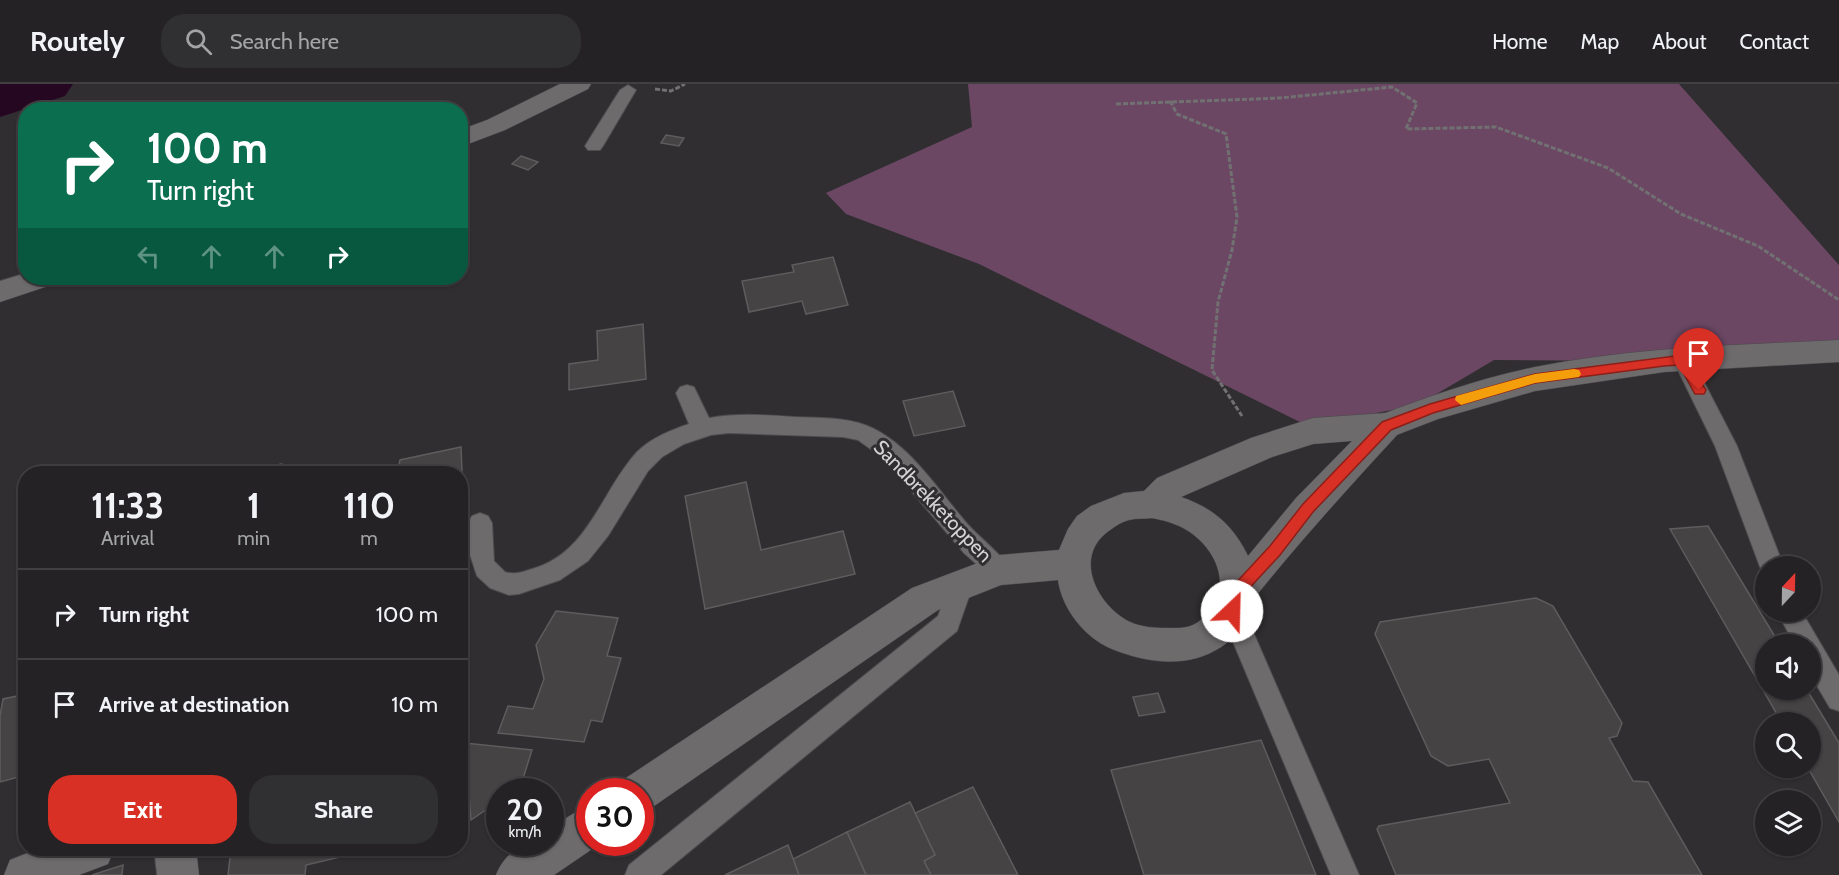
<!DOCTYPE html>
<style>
:root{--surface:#242224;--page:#302f31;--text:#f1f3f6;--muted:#a3a4a6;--line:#413f41;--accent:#d93025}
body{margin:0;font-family:Cabin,sans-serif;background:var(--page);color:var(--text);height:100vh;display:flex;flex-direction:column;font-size:22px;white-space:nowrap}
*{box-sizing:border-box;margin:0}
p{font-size:20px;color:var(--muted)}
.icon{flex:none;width:33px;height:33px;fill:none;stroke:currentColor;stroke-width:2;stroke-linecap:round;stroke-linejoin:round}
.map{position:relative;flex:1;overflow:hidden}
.sheet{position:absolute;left:18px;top:382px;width:450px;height:390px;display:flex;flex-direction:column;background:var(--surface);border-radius:24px;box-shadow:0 2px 4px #0004,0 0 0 2px var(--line)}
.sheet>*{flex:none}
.top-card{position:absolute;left:18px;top:18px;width:450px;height:183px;border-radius:24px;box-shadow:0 2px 4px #0004,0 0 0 2px var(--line);background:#0b6e4f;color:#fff;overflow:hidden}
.needle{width:39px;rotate:22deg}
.buttons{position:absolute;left:1755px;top:472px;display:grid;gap:12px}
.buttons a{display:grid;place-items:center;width:66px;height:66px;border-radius:50%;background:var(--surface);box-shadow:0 2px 4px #0004,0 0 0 2px var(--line);font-size:30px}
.speed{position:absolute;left:486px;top:694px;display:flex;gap:12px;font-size:30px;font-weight:700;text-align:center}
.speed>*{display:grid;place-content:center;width:78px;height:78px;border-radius:50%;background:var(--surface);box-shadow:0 2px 4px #0004,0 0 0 2px var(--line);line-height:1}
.speed small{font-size:15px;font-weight:400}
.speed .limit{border:9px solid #d22;background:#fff;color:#111}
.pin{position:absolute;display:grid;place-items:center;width:51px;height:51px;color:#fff;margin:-62px -26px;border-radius:50% 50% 50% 0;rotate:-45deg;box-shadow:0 0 6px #0007}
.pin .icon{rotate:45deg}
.me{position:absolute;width:66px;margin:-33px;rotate:24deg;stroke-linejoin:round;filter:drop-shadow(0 0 4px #0008)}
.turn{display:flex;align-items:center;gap:21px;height:126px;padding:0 30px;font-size:27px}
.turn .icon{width:78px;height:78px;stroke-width:2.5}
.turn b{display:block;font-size:42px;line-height:51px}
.lanes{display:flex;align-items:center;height:57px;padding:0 30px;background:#0003;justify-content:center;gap:30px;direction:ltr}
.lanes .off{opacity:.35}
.eta{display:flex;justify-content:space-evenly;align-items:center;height:102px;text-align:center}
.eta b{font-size:36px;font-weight:700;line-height:42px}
.primary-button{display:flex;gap:12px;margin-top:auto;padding:12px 30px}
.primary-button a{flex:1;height:69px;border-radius:24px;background:var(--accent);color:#fff;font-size:24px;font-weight:700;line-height:69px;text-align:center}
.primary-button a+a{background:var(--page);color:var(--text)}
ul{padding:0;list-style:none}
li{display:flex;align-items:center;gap:18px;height:90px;padding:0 30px;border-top:2px solid var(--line)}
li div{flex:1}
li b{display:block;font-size:22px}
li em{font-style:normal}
header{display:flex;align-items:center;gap:36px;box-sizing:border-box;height:84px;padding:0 30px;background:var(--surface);border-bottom:2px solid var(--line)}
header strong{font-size:28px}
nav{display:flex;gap:33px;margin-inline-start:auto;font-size:21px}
.search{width:420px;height:54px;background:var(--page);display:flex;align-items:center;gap:15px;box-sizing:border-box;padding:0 21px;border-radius:24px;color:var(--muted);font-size:22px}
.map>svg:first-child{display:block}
.forest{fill:#6b4764}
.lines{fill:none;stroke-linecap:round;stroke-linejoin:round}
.river{fill:#250721;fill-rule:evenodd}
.building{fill:#454344;stroke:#5e5c5d;stroke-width:1.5}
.service-casing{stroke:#4d4b4d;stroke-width:2}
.minor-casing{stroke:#4d4b4d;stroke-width:1}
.tertiary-casing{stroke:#4d4b4d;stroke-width:1}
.path{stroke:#727172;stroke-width:3;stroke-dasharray:5 2;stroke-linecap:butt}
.service{fill:#6e6b6d;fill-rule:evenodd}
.minor{fill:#6e6b6d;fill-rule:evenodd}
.tertiary{fill:#6e6b6d;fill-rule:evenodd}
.route{fill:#d93025;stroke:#8d1f18;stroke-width:1.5}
.slow{fill:#f59e0b}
.labels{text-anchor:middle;stroke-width:6;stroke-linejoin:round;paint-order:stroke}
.street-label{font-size:20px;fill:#d5d4d5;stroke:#302e30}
</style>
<header>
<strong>Routely</strong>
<div class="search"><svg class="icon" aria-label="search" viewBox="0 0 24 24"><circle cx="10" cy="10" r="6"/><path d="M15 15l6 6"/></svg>Search here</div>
<nav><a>Home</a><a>Map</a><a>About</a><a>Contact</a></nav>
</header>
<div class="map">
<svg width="1839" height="791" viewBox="0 0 1839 791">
<rect width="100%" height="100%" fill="#302e30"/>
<!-- forest -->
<polygon class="forest" points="968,0 1679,0 1839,181 1839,278 1494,276 1418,321 1308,342 979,180 846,130 826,109 972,43"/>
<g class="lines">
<!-- river -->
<polygon class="river" points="0,0 73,0 65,12 0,33"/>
</g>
<!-- building -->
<g class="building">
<polygon points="666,51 684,54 679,62 661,59"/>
<polygon points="521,72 538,78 528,86 512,80"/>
<polygon points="833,173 848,221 806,230 802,217 749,228 742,197 794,188 792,181"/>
<polygon points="643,240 646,295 569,306 569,280 598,276 597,247"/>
<polygon points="953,307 965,342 914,352 903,317"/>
<polygon points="461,363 464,437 460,437 460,390 376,390 376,386 399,381 400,376"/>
<polygon points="280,380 317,386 316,390 273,390"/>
<polygon points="746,398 761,466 843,447 855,490 705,525 685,412"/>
<polygon points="1708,442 1780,561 1766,561 1766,606 1807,606 1839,659 1839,738 1808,684 1810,684 1810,639 1782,639 1670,445"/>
<polygon points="1536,514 1553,522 1622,639 1617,652 1609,654 1633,697 1648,698 1702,791 1396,791 1377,745 1379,742 1510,719 1489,675 1448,682 1431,672 1375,550 1380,538"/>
<polygon points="556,527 618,534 607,572 621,574 602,638 591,636 584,658 498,649 508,622 533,625 544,595 536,561"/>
<polygon points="26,567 26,691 0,698 0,632 3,615 17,612"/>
<polygon points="1158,609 1165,628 1139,632 1133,613"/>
<polygon points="1261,656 1316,791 1144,791 1111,686"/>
<polygon points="465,659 532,666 521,701 511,708 500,708 500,716 471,736"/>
<polygon points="973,703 1018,791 931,791 924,777 935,771 915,729"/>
<polygon points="910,718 935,771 924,777 931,791 866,791 847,748"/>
<polygon points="847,748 866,791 799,791 793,775"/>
<polygon points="788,761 799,791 725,791"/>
<polygon points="231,765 349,765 349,771 306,781 305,791 228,791"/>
<polygon points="123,781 122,791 92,791"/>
</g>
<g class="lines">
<defs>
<g id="service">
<polygon points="628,1 636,6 603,62 600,66 588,66 585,62 620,6"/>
<polygon points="1683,268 1690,271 1737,362 1784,483 1766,483 1766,491 1760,483 1715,362 1673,276 1676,271"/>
<path d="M687,301L694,303L709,334C737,329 766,331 795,333C816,334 838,333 859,339C904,352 935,402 964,436C976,451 1004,472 1011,486L1007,493L999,496L991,493L964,469L883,374L858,356L843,353L729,349L711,351L684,360L662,373L648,387L608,452L588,477L560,496L519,510L509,511L490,504L477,492L469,468L468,439L472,432L480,429L488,432L492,439L494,477L505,488C514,491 523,488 532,485C589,469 601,407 637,368C651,354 671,346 689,340L676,309L680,303Z"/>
<polygon points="961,490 970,494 973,501 957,547 661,791 625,791 629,781 938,532 952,494"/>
<polygon points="1232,516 1241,519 1244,527 1359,791 1331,791 1220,527 1223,519"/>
<polygon points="1777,528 1802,528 1839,591 1839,627 1830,624 1810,590 1810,561 1795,561"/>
</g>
<g id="minor">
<polygon points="560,0 591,0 588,5 505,46 460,63 460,46 487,36"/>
<polygon points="26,189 26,194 55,194 51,201 0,218 0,197"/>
<path d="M1386,329L1397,333L1402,342L1397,351C1349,403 1301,456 1256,512C1253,516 1251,522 1249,528C1243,541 1234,555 1221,563C1187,585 1147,579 1112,565C1085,554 1062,525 1058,496L1001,501L938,526L654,722L640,728V708H620L626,694L912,504L999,471L1059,466L1068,445L1077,432L1091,422L1124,409L1144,407L1157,394L1251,354L1313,334ZM1352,357L1296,414L1248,472C1233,441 1213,424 1181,413L1272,373L1313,360ZM1152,434C1168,437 1181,441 1194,451C1219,471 1231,505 1207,530C1203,534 1198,539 1193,541C1185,545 1174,544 1166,544C1154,544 1141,543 1130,538C1099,523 1073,476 1106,449C1113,444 1120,438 1129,436C1136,434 1145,435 1152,434Z"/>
<path d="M590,722V759H601L554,791H496C507,765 524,759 550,759V744L576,728Z"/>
<polygon points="38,765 114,765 108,780 79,791 4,791 10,776"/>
<polygon points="154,765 196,765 199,791 157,791"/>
</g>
<path id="tertiary" d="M1839,256V278L1664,288L1535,307L1438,335L1386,355L1375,351L1370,342L1375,333C1426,313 1481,294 1535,283C1635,263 1738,261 1839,256Z"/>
</defs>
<!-- service casing -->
<use href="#service" class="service-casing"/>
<!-- minor casing -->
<use href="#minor" class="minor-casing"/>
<!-- tertiary casing -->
<use href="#tertiary" class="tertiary-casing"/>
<!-- path -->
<g class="path">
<polyline points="655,5 671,7 685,0"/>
<polyline points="1170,17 1177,30 1226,50 1237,133 1232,166 1218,218 1212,286 1242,332"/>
<polyline points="1116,20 1280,14 1392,3 1417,19 1406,45 1496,43 1608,84 1681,130 1758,162 1839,216"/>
</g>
<!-- service -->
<use href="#service" class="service"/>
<!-- minor -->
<use href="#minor" class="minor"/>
<!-- tertiary -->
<use href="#tertiary" class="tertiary"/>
</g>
<!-- route -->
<polygon class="route" points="1683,271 1687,272 1704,303 1706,306 1704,310 1695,310 1679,281 1664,282 1535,299 1433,329 1391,346 1313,428 1280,471 1244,510 1237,532 1232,534 1226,532 1224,527 1232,503 1270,462 1303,420 1382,338 1430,320 1535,290"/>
<!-- slow -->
<polygon class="slow" points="1574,285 1579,286 1581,290 1579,293 1535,299 1461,321 1455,316 1456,312 1535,290"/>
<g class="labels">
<!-- street labels -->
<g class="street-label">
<text transform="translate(933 417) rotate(46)" y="7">Sandbrekketoppen</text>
</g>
</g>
</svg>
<div class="buttons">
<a><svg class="needle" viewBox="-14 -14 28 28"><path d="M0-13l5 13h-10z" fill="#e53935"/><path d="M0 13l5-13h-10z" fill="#a3a4a6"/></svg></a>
<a><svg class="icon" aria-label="sound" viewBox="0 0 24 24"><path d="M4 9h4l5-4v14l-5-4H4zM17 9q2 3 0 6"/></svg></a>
<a><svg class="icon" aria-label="search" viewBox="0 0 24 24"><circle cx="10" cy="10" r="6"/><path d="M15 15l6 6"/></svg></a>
<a><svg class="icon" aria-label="layers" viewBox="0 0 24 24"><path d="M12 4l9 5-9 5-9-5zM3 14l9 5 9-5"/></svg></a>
</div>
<div class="speed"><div>20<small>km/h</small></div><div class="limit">30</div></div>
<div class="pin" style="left:1699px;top:306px;background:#d93025"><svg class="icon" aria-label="arrive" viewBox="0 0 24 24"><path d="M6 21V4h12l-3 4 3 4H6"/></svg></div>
<svg class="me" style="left:1232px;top:527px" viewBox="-20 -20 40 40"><circle r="19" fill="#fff"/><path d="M0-13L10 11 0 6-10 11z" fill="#d93025"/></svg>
<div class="top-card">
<div class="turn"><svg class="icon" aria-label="right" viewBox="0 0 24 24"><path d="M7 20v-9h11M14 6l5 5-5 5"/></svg><div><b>100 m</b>Turn right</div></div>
<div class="lanes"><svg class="icon off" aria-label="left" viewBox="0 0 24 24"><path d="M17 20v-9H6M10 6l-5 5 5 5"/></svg><svg class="icon off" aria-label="ahead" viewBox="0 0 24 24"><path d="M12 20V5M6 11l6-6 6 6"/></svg><svg class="icon off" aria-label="ahead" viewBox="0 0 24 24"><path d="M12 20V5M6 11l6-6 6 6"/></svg><svg class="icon" aria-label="right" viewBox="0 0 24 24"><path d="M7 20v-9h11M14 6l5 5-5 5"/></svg></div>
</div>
<section class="sheet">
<div class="eta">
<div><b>11:33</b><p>Arrival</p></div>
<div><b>1</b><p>min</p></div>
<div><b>110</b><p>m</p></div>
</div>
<ul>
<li><svg class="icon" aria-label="right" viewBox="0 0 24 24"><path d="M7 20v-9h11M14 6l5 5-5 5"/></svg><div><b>Turn right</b></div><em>100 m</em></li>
<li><svg class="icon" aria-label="arrive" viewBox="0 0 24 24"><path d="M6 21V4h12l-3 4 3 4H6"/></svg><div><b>Arrive at destination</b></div><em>10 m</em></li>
</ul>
<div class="primary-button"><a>Exit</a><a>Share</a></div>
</section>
</div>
